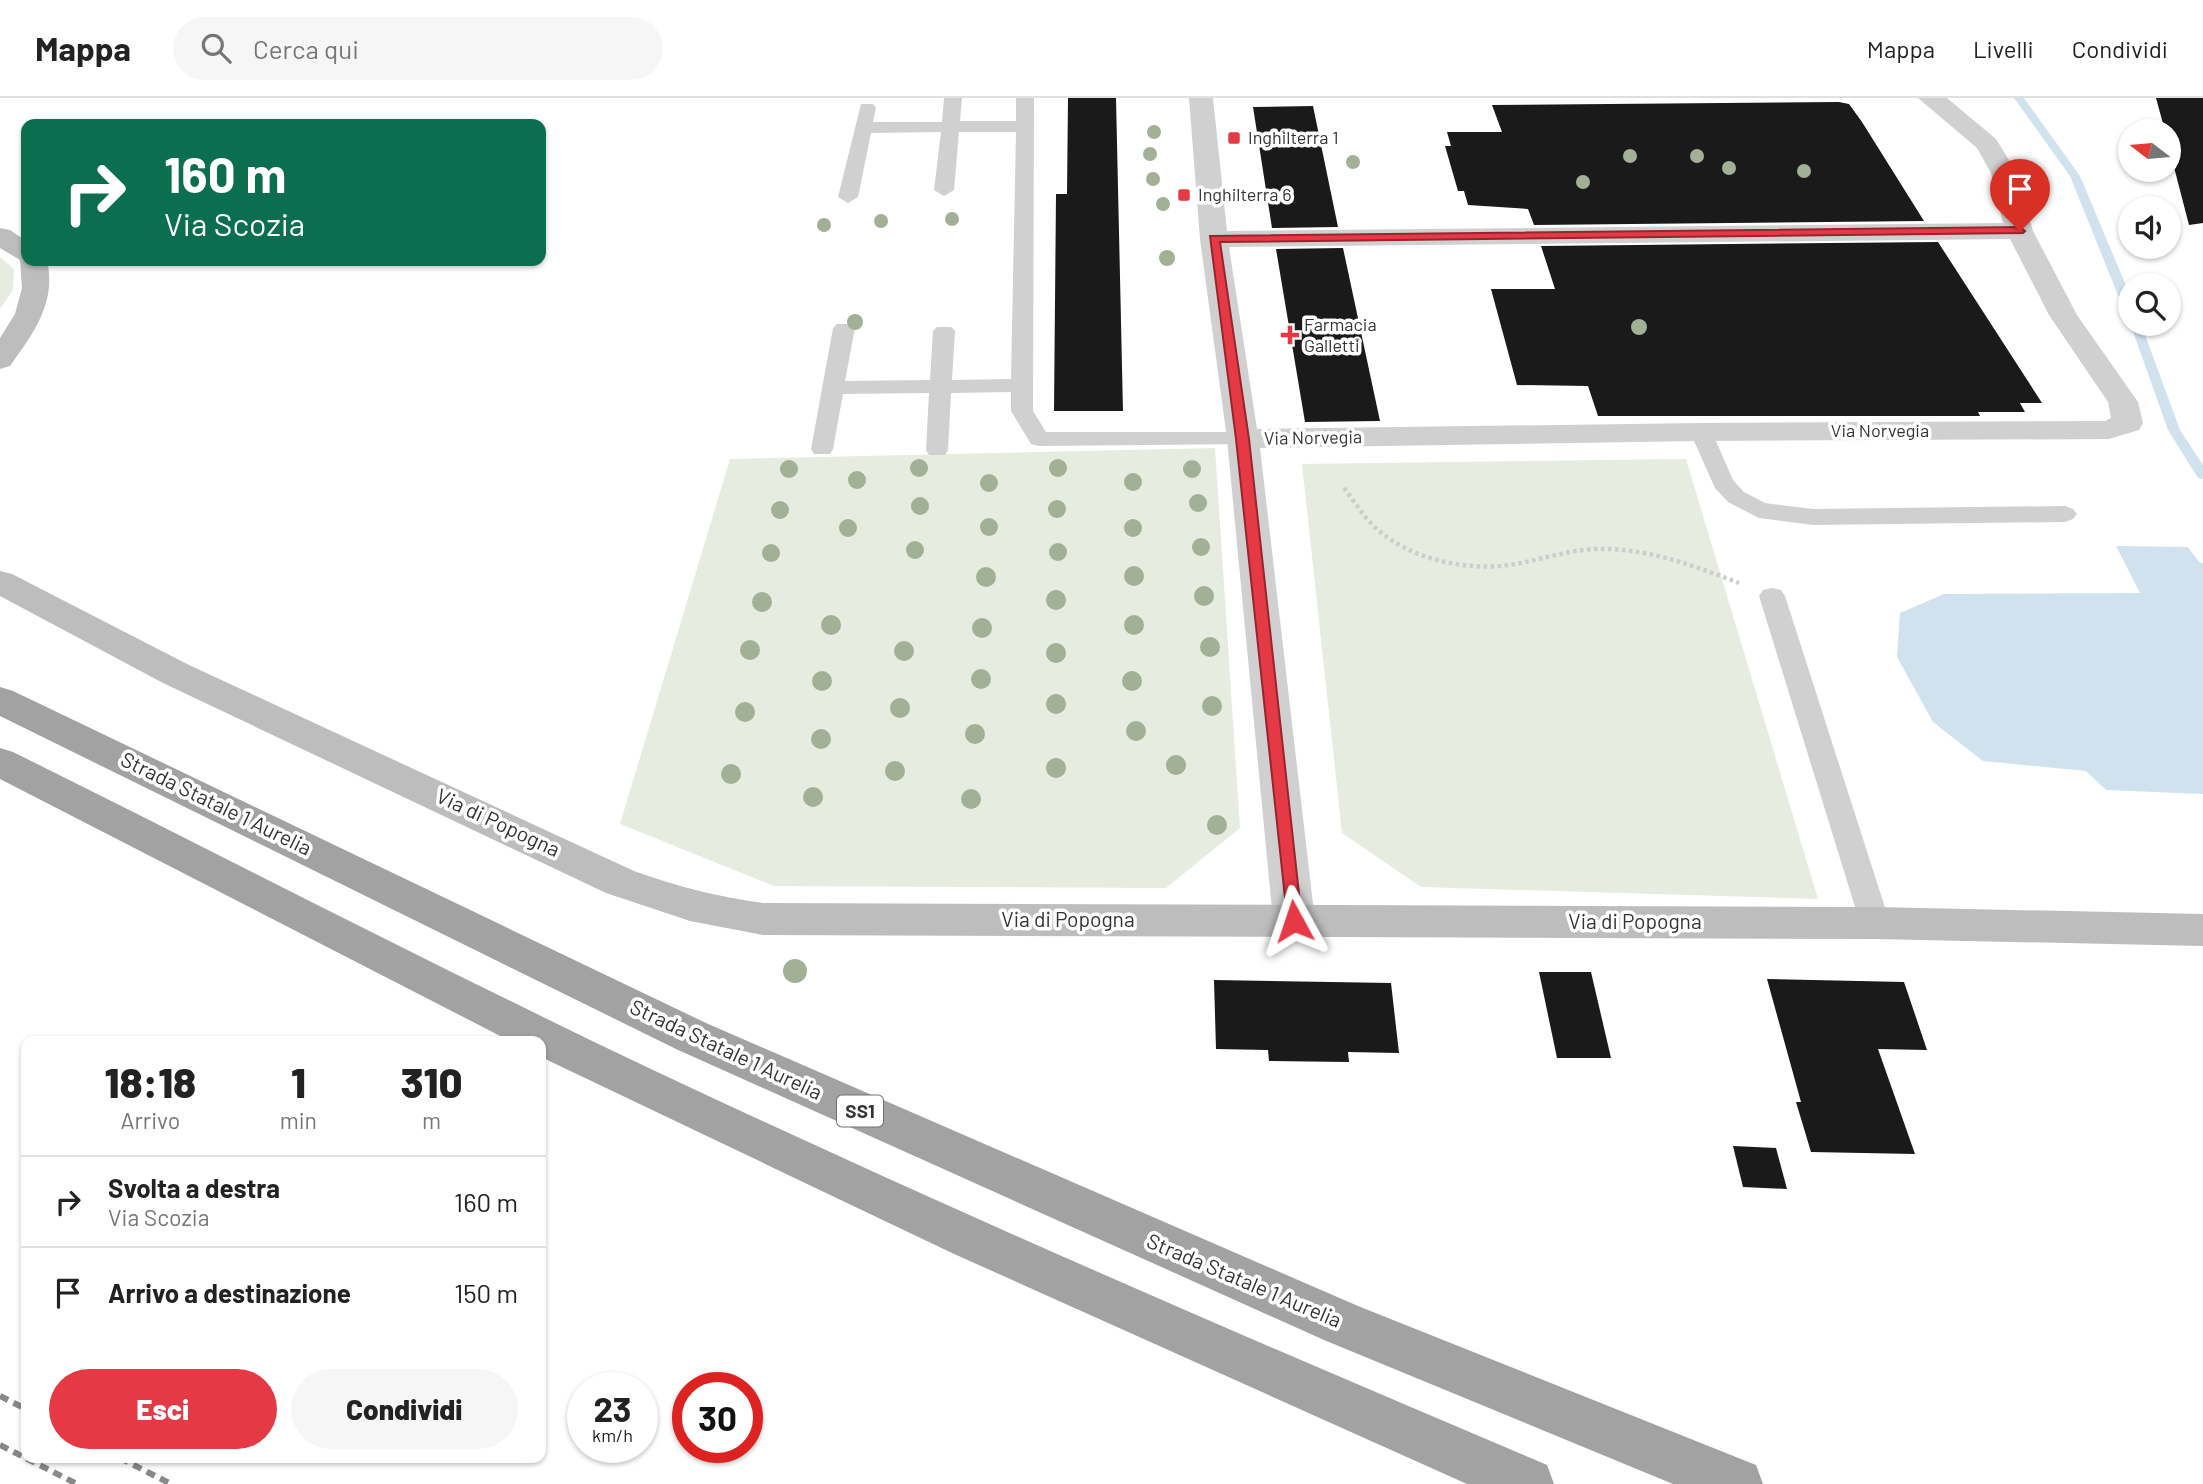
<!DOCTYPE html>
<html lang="it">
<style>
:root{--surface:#fff;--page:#f6f6f6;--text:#222;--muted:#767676;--line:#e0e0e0;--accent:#e63946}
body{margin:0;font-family:Barlow,sans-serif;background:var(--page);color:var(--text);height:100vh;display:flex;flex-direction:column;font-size:26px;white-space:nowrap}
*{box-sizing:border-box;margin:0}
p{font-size:23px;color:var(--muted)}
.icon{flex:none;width:38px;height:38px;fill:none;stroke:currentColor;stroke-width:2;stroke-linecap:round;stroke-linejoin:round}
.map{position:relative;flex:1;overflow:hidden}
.side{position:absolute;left:21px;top:938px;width:525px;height:427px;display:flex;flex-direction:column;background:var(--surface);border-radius:14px;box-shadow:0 2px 5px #0004}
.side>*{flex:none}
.hud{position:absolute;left:21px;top:21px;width:525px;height:147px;border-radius:14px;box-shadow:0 2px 5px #0004;background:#0b6e4f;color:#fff;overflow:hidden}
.needle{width:46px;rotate:286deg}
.controls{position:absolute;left:2118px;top:21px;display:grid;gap:14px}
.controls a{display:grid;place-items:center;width:63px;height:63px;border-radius:50%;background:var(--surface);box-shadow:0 2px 5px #0004;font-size:35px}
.speed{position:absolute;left:567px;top:1274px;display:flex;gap:14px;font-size:35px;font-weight:700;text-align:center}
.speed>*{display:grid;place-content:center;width:91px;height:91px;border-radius:50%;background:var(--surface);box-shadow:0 2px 5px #0004;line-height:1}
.speed small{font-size:18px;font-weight:400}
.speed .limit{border:10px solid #d22;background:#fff;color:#111}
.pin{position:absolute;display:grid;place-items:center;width:60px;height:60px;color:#fff;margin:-72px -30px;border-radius:50% 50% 50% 0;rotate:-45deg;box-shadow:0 0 7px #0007}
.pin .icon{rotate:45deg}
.me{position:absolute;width:77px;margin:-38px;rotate:355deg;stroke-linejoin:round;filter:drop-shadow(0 0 5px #0008)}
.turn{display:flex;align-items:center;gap:24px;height:147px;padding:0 28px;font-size:32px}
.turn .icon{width:91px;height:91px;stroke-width:2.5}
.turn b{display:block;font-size:49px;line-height:60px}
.eta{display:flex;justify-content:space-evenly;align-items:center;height:119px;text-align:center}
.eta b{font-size:42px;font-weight:800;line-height:49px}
.action{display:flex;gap:14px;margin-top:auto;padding:14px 28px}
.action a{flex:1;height:80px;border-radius:42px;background:var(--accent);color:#fff;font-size:28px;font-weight:800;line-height:80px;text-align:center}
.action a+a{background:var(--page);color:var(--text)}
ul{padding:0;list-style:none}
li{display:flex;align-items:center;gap:21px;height:91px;padding:0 28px;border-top:2px solid var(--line)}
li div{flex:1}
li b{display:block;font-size:26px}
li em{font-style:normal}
header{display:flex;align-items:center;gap:42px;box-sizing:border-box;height:98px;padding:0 35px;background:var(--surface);border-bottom:2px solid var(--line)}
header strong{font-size:33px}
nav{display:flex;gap:38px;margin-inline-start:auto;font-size:24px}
.search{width:490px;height:63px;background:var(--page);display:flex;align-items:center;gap:18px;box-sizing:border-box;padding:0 24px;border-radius:38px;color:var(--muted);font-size:26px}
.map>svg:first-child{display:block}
.green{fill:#e6ecdf}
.water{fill:#cfe2ee}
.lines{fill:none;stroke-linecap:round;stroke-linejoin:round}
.stream{fill:#cfe2ee;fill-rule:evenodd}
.building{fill:#1a1a1a}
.path{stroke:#cdcdcd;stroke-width:4.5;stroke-dasharray:3.5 3.5;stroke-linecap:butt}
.service{fill:#d0d0d0;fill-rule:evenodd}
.minor{fill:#d0d0d0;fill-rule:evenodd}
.secondary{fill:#bdbdbd;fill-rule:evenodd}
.trunk{fill:#a2a2a2;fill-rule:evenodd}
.rail{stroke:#888;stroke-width:6;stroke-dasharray:9 6;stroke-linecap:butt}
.tree{fill:#a2b095}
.route{fill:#e63946;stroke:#96252e;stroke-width:2}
.poi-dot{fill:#e63946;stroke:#fff;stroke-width:2.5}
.labels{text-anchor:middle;stroke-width:7;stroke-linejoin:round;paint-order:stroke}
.far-poi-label{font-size:18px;fill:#333;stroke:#fff;text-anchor:start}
.far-street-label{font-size:18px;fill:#333;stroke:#fff}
.shield{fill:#fff;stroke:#707070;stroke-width:2}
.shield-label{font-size:19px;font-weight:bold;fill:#333}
.street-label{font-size:21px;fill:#333;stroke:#fff}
</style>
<header>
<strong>Mappa</strong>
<div class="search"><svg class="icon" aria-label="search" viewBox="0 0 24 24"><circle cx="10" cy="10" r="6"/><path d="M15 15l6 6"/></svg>Cerca qui</div>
<nav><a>Mappa</a><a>Livelli</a><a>Condividi</a></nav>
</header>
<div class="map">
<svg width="2203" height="1386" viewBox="0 0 2203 1386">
<rect width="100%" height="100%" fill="#fff"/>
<!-- green -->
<g class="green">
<polygon points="0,159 14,171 13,192 0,211"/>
<polygon points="1215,350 1240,730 1166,790 774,788 620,726 730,361"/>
<polygon points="1686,361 1818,801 1421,789 1342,735 1302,366"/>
</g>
<!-- water -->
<polygon class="water" points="2116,448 2188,449 2199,464 2203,465 2203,696 2106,692 2086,673 1983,663 1933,624 1897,559 1900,515 1944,496 2140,495"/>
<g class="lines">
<!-- stream -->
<g class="stream">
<polygon points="2014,0 2024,0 2080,78 2130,197 2130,215 2124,212 2070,78"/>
<polygon points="2130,225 2141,226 2180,332 2203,367 2203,381 2198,380 2168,332"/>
</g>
</g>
<!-- building -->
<g class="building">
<polygon points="1068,0 1116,0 1123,313 1054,313 1056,96 1067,96"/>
<polygon points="2156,0 2203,0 2203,125 2189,127 2168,46 2168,33 2165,33"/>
<polygon points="1839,4 1849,6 1862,24 1924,123 1534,127 1528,111 1468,107 1464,93 1458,93 1445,48 1451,48 1447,34 1502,34 1492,7"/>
<polygon points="1313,8 1338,129 1272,130 1253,9"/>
<polygon points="1938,144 2042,305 2020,305 2025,314 1978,314 1980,318 1598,318 1588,288 1517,287 1491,191 1555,191 1541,148"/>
<polygon points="1343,150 1380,323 1305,324 1276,151"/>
<polygon points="1539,874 1591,874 1611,960 1557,960"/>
<polygon points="1767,881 1904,884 1927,952 1878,951 1915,1056 1811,1054 1796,1004 1801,1004"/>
<polygon points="1214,882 1391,885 1399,955 1348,954 1349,964 1269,963 1268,952 1216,951"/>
<polygon points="1733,1048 1776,1050 1787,1091 1743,1089"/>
</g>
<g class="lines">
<!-- path -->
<path class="path" d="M1344,390C1355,404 1364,420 1378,432C1411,461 1465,473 1509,467C1539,463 1568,451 1599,451C1647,450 1695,468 1739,485"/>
<!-- service -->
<g class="service">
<polygon points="944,0 962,0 960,23 1016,23 1016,0 1034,0 1033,313 1046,334 1243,334 1251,336 1254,341 1251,346 1039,348 1031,346 1011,313 1011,294 951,295 948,352 945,357 929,357 926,352 929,295 843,296 833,351 830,356 814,356 811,351 833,230 837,226 851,226 855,230 845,283 930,282 933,233 937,229 951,229 955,233 952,282 1011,281 1016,34 959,34 954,92 944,98 934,92 941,34 871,35 858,99 848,105 838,99 861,6 873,6 876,10 873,24 942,24"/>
<polygon points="1701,327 1709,329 1712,334 1733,382 1744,394 1765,405 1813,411 2065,408 2073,411 2077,416 2073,421 2065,424 1813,427 1759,420 1728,404 1715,390 1690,334 1693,329"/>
<polygon points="1772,490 1781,492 1785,498 1890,825 1886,833 1875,837 1864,833 1860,825 1759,498 1763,492"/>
</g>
<!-- minor -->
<path class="minor" d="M1189,0H1213L1227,133L2003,125L1991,75L1977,50L1918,0H1947L1996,41L2017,75L2033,133L2077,217L2138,304L2143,325L2139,332L2109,341L1701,343L1260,350L1315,823L1309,835L1294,839L1279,835L1273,823L1227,341L1200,141ZM2010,141L2049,217L2108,304L2111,320L2105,323L1701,325L1257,331L1229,149Z"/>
<!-- secondary -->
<g class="secondary">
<path d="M0,130L10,132L26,143V163H47C57,204 33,236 10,268L0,271V240L15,216L22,190L20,162L0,150Z"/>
<path d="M0,473L12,476L189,567L634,773C676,788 718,799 763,805L1875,809L2203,816V848L1875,841L763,837L690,823L606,795L163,585L0,498Z"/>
</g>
<!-- trunk -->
<g class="trunk">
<polygon points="0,589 13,593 706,925 1358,1208 1756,1367 1763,1386 1673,1386 1324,1242 676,951 0,618"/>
<path d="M0,650L13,654C227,760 438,870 653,972C948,1111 1247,1240 1547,1367L1554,1386H1467L952,1155L541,959V943H510L0,681Z"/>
</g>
<!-- rail -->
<g class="rail">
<polyline points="0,1298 26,1311"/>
<polyline points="0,1347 77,1386"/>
<polyline points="120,1360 171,1386"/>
</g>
</g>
<!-- trees -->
<g class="tree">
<circle cx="1154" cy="34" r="7"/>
<circle cx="1150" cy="56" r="7"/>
<circle cx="1630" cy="58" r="7"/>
<circle cx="1697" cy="58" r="7"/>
<circle cx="1353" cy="64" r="7"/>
<circle cx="1729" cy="70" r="7"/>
<circle cx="1804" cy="73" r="7"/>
<circle cx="1153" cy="81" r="7"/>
<circle cx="1583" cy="84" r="7"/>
<circle cx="1163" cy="106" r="7"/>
<circle cx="952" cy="121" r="7"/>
<circle cx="881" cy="123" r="7"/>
<circle cx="824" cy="127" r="7"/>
<circle cx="1167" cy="160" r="8"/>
<circle cx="855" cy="224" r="8"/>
<circle cx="1639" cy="229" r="8"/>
<circle cx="919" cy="370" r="9"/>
<circle cx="1058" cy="370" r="9"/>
<circle cx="789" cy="371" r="9"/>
<circle cx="1192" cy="371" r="9"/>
<circle cx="857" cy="382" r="9"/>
<circle cx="1133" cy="384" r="9"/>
<circle cx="989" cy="385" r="9"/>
<circle cx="1198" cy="405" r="9"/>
<circle cx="920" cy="408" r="9"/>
<circle cx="1057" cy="411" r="9"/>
<circle cx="780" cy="412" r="9"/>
<circle cx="989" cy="429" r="9"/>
<circle cx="848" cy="430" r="9"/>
<circle cx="1133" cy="430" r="9"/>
<circle cx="1201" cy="449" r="9"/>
<circle cx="915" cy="452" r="9"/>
<circle cx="1058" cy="454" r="9"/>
<circle cx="771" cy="455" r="9"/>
<circle cx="1134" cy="478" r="10"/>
<circle cx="986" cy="479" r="10"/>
<circle cx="1204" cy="498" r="10"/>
<circle cx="1056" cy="502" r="10"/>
<circle cx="762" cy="504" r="10"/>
<circle cx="831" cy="527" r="10"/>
<circle cx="1134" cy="527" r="10"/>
<circle cx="982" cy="530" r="10"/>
<circle cx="1210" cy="549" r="10"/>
<circle cx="750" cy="552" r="10"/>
<circle cx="904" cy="553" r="10"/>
<circle cx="1056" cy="555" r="10"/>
<circle cx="981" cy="581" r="10"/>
<circle cx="822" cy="583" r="10"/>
<circle cx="1132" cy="583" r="10"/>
<circle cx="1056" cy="606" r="10"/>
<circle cx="1212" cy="608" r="10"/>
<circle cx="900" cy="610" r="10"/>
<circle cx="745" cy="614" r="10"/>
<circle cx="1136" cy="633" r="10"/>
<circle cx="975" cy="636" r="10"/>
<circle cx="821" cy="641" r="10"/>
<circle cx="1176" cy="667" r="10"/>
<circle cx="1056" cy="670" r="10"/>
<circle cx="895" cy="673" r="10"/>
<circle cx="731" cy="676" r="10"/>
<circle cx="813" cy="699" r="10"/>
<circle cx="971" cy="701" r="10"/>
<circle cx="1217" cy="727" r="10"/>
<circle cx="795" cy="873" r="12"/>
</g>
<!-- route -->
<polygon class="route" points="2020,129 2025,133 2023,135 1220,144 1249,341 1302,823 1300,828 1288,828 1236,341 1210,138"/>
<!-- markers -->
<g class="poi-dot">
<rect x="1227" y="33" width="14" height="14" rx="3.5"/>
<rect x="1177" y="90" width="14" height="14" rx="3.5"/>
<path d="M1286.5 226.5h7v7h7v7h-7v7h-7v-7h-7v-7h7z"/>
</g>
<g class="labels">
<!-- far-poi labels -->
<g class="far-poi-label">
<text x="1248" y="46">Inghilterra 1</text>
<text x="1198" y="103">Inghilterra 6</text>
<text x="1304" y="233">Farmacia<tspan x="1304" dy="21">Galletti</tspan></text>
</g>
<!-- far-street labels -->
<g class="far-street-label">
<text x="1880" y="339">Via Norvegia</text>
<text transform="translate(1313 340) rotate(-1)" y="6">Via Norvegia</text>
</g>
<!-- shield labels -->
<rect class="shield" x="837" y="997.5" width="46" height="31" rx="5"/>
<g class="shield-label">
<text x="860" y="1020">SS1</text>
</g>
<!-- street labels -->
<g class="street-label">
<text transform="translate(216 706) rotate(26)" y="7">Strada Statale 1 Aurelia</text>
<text transform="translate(498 725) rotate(25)" y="7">Via di Popogna</text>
<text x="1068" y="829">Via di Popogna</text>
<text x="1635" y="831">Via di Popogna</text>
<text transform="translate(726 952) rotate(25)" y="7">Strada Statale 1 Aurelia</text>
<text transform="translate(1244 1183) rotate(23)" y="7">Strada Statale 1 Aurelia</text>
</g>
</g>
</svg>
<div class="controls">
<a><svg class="needle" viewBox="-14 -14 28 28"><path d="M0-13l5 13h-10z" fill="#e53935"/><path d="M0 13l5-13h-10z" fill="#767676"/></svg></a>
<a><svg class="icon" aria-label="sound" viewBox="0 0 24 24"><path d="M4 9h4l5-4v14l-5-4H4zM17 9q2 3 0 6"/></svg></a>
<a><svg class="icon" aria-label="search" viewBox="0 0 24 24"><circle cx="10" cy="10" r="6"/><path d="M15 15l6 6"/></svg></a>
</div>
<div class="speed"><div>23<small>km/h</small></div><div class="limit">30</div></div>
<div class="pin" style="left:2020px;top:133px;background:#d93025"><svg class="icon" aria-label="arrive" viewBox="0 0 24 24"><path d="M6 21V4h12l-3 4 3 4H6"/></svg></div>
<svg class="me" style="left:1294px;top:823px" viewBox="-20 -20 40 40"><path d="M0-17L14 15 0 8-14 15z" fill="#e63946" stroke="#fff" stroke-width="4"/></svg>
<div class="hud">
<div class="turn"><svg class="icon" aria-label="right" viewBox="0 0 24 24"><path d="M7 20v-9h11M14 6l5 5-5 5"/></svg><div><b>160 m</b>Via Scozia</div></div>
</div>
<section class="side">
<div class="eta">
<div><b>18:18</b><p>Arrivo</p></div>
<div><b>1</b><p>min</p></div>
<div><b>310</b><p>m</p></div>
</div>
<ul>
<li><svg class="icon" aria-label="right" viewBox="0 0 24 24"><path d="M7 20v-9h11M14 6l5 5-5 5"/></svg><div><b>Svolta a destra</b><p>Via Scozia</p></div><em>160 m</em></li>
<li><svg class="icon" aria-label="arrive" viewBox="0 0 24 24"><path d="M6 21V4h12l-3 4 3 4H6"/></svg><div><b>Arrivo a destinazione</b></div><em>150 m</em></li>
</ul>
<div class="action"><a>Esci</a><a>Condividi</a></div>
</section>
</div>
